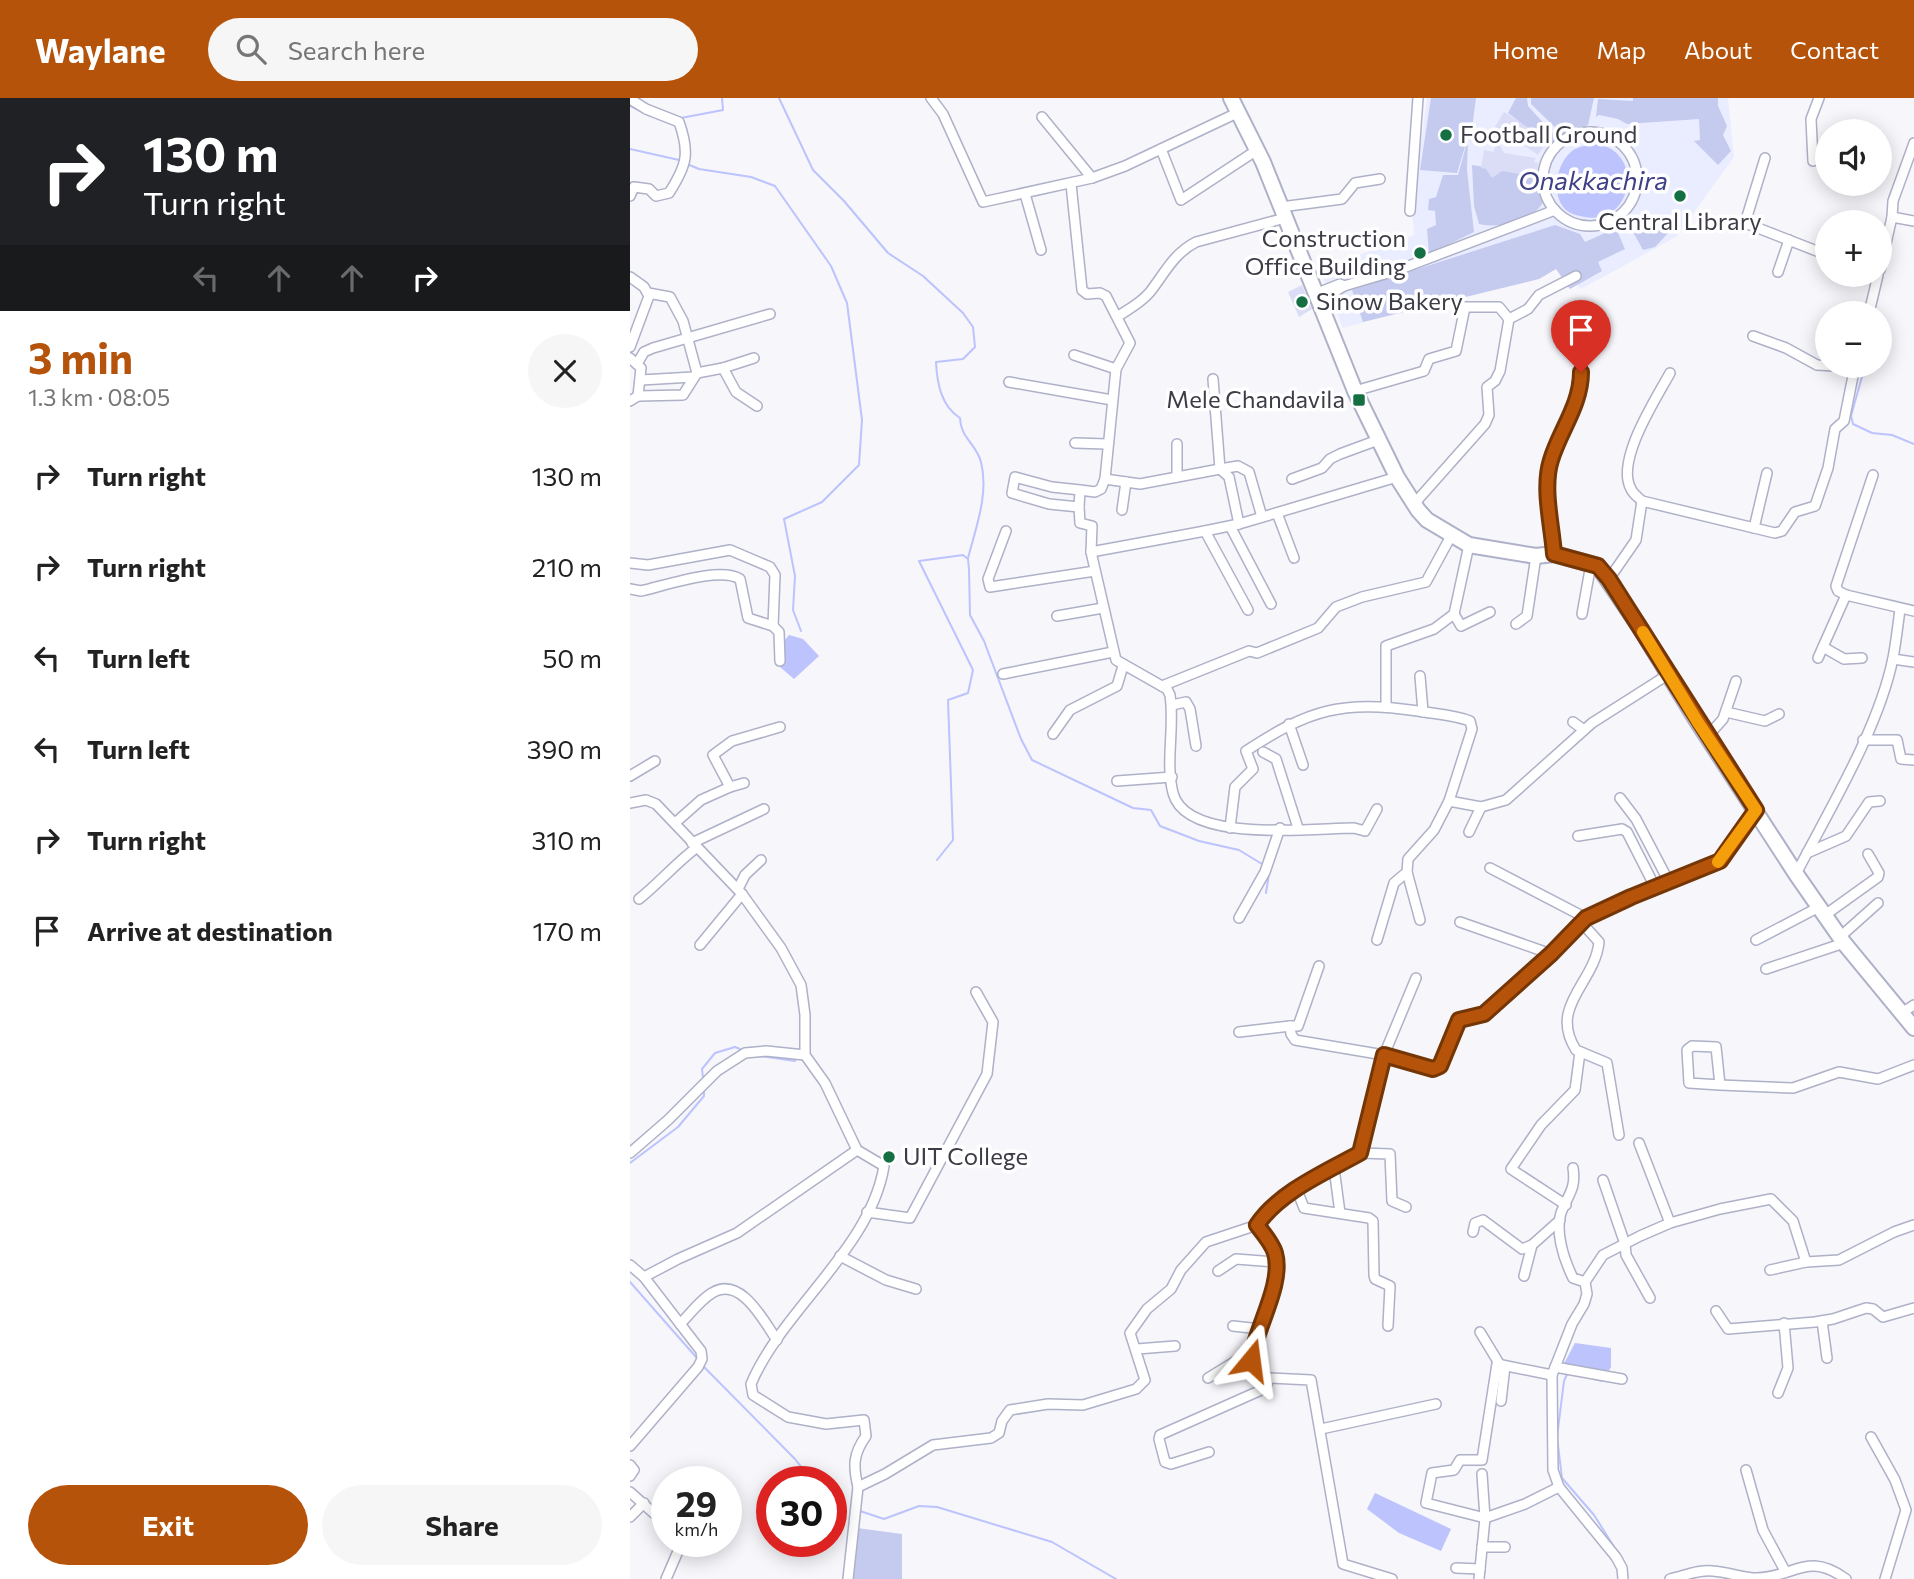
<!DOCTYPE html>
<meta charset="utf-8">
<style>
:root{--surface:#fff;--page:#f6f6f6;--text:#222;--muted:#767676;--accent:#b45309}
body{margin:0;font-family:Commissioner,sans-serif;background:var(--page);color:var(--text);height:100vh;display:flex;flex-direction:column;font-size:26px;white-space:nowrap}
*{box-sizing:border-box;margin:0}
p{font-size:23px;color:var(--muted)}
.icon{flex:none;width:38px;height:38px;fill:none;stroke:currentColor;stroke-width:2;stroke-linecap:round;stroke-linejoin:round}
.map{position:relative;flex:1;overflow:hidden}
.sheet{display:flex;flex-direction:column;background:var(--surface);width:630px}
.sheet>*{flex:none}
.hud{background:#202124;color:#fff;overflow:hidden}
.tools{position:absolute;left:1185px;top:21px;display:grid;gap:14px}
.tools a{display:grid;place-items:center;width:77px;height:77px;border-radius:50%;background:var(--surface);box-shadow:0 4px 18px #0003;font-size:35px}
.speed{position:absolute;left:21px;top:1368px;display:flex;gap:14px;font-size:35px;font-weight:700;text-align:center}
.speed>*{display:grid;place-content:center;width:91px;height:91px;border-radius:50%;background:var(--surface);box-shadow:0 4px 18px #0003;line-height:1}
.speed small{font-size:18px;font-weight:400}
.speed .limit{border:10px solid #d22;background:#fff;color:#111}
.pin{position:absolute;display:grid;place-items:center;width:60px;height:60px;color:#fff;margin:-72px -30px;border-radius:50% 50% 50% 0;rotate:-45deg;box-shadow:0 0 7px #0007}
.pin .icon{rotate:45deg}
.me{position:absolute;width:77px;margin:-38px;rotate:16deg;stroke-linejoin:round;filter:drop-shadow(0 0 5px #0008)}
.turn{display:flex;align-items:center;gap:24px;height:147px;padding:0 28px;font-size:32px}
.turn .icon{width:91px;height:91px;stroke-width:2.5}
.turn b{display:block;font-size:49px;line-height:60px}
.lanes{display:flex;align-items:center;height:66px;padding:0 28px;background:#0003;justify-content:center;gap:35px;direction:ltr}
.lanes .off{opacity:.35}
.round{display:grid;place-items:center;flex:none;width:74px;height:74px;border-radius:37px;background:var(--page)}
.overview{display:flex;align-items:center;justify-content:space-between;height:119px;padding:0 28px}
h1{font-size:42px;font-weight:700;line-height:52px;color:var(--accent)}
.button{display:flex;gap:14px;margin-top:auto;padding:14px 28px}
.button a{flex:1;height:80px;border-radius:42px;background:var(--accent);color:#fff;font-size:28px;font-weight:700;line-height:80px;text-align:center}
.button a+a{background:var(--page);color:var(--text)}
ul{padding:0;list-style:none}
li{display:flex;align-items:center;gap:21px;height:91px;padding:0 28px}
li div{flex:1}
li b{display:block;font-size:26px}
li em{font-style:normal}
header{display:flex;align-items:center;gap:42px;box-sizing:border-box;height:98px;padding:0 35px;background:var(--accent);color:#fff}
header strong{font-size:33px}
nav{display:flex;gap:38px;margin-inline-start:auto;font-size:24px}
.search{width:490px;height:63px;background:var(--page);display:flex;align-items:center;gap:18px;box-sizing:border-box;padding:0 24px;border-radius:38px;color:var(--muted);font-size:26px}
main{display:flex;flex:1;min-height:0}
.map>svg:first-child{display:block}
.built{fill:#eaedff}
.green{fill:#c5caef}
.water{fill:#bcc3fd}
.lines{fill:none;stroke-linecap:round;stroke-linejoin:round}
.stream{stroke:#bcc3fd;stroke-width:2}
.building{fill:#daddf5}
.minor-casing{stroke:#aeb1c7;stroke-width:12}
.primary-casing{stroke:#aeb1c7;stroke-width:18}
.minor{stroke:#fff;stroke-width:9}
.primary{stroke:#fff;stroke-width:14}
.route-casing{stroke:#753606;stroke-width:18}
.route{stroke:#b45309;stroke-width:12}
.slow{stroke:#f59e0b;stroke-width:12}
.poi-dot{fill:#146f43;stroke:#fff;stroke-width:2.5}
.labels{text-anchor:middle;stroke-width:7;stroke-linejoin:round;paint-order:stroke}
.poi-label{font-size:24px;fill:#3b3c45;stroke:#fff;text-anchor:start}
.water-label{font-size:26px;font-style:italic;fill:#3f4085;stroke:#fff}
</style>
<header>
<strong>Waylane</strong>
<div class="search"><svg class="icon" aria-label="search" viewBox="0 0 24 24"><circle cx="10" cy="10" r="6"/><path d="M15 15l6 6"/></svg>Search here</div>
<nav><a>Home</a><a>Map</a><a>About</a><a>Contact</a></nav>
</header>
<main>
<section class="sheet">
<div class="hud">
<div class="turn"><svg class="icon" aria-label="right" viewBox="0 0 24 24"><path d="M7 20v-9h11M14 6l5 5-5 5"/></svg><div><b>130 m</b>Turn right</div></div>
<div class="lanes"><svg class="icon off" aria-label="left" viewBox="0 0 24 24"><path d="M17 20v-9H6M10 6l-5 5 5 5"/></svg><svg class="icon off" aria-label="ahead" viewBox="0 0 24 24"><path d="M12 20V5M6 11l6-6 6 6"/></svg><svg class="icon off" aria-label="ahead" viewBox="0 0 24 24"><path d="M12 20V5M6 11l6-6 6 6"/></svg><svg class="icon" aria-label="right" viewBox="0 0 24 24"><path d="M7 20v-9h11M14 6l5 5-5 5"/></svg></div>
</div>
<div class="overview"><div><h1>3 min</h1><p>1.3 km · 08:05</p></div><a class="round"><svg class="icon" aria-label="close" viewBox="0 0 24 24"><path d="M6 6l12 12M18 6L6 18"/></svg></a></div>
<ul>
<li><svg class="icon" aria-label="right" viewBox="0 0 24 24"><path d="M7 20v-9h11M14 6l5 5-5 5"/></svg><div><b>Turn right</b></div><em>130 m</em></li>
<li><svg class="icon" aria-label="right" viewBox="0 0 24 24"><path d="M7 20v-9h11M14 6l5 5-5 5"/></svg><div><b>Turn right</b></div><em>210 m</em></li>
<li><svg class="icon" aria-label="left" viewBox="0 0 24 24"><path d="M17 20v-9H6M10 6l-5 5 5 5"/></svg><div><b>Turn left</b></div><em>50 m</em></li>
<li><svg class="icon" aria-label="left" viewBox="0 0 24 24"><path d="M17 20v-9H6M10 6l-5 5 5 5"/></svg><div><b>Turn left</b></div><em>390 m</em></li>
<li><svg class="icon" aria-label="right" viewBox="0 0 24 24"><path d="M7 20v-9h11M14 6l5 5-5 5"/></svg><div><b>Turn right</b></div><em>310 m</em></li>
<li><svg class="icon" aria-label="arrive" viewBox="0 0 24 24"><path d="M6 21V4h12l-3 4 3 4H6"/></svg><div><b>Arrive at destination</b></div><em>170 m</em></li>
</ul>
<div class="button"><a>Exit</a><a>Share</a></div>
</section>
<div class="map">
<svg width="1284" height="1481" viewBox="0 0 1284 1481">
<rect width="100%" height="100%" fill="#f6f6fb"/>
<!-- built -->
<polygon class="built" points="797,0 1098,0 1104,59 1046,139 951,191 929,168 713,230 689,171 784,137 782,111"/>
<!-- green -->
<g class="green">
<polygon points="801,0 846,0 843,23 827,75 790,72"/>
<polygon points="886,0 897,0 898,8 931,44 924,50 878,15"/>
<polygon points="901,0 964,0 958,27 933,37 901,6"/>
<polygon points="1003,0 1088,0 1088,8 1097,28 1093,37 1101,53 1088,67 1064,43 1070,42 1069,21 997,26 988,21 969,17 966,19 968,1 1003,3"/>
<polygon points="838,41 837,72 844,134 799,156 797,131 806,127 805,113 798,112 799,101 806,99 813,77 828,77"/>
<path d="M842,67L912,78C914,87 917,98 912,106C902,122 866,131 849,126L844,108Z"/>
<polygon points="1026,121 1040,133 1025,149 1013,152 1002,132"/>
<polygon points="925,127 950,136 955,144 986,130 995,151 968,164 972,173 940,191 926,171 909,181 733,224 722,192"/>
<polygon points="227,1430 272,1436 272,1481 221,1481"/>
</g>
<!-- water -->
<g class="water">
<path d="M967,45C1017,57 1001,128 955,119C948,118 940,116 935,111C921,96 926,66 942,53C949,48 959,47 967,45Z"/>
<polygon points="159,537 173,541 189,558 164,581 150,569 145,554"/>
<polygon points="945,1245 981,1250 981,1269 972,1284 930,1273"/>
<polygon points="745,1395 821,1431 811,1453 769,1435 737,1411"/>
</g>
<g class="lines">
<!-- stream -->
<g class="stream">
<path d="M149,0L183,72L214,103L258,155L293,178L333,215L343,229L345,249L333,261L306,264C307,285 311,308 330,320C330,339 347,347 351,364C359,396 346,429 338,460"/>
<polyline points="0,8 21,18"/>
<polyline points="51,20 93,12 92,0"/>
<polyline points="0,51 49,62"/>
<polyline points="57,66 69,71 121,79 145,88 201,168 217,205 232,322 229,367 192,404 154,421 165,478 163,512 171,533"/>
<polyline points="1235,268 1221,318 1223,326 1242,335 1262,337 1284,346"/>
<polyline points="307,762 323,742 318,602 338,595 343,572 289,463 333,457 338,461 339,472 340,517 354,543 391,641 402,662 503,710 521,712 530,728 569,743 609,752 632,766"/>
<polyline points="636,795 639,775"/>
<polyline points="130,958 165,963"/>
<polyline points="73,980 72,971 85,955 105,949 110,951"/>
<polyline points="0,1065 48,1029 74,998 74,994"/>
<polyline points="0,1184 66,1259"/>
<polyline points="74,1269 165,1361 183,1384"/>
<polyline points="938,1274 934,1283 927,1339 932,1380 964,1417 986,1452"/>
<polyline points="201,1409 215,1411"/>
<polyline points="230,1413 254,1421 289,1408 307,1409 422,1444 486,1481"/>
</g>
</g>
<!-- building -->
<g class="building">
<polygon points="874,14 918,42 908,41 915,46 908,57 877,36 870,47 874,55 906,60 904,64 908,65 907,73 903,72 902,78 872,73 862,80 856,71 851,70 854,52 863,54 867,45 858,40"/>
<polygon points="672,187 682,211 669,219 658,194"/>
</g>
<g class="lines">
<defs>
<g id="minor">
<polyline points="301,0 313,16 353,104 462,80 495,68 607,15"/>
<path d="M0,1L16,11L49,24C60,55 57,67 39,95L26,98L19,91L4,89L0,98"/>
<polyline points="412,19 462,80"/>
<circle cx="960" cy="81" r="47"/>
<polyline points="531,51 551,102 627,52"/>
<polyline points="1135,60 1115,125 1197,157"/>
<polyline points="1183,63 1181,21 1189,0"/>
<polyline points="441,86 452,192 457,196 470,195 476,198 500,245 486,271 475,381 510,386 590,371 583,281"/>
<polyline points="395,96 411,152"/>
<polyline points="651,109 712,101 725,85 750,81"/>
<polyline points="780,113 788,0"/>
<polyline points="1262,119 1284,123"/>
<polyline points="1250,172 1262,119 1263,103 1284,45"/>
<polyline points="1148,174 1159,142"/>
<polyline points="0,179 14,189 19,198 0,249"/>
<polyline points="18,195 40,199 53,223 67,275"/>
<polyline points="685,196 710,186 714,188"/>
<polyline points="689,203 714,188 768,172 925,112"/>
<polyline points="1239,215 1248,177"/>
<path d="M488,218C499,211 511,205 520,194C535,175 543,156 566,144L655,120"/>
<polyline points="879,221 898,211 909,197 946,178"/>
<polyline points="1123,238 1156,250 1187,267 1224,269"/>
<polyline points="444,257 486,271"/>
<polyline points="0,260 11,270 8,298 0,303"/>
<polyline points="7,266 14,254 23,250 140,216"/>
<polyline points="93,270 124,260"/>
<polyline points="11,282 63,279"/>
<polyline points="379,284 482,302"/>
<polyline points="725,293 794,273 799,261 826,253 835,209 869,209 879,221 870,273 865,283 857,289 859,317 855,326 784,406"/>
<polyline points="8,298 53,297 67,275 93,270 106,294 127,308"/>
<polyline points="445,345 477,346"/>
<polyline points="590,371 608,368 619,374 632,419"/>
<polyline points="590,371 599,379 609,426"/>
<polyline points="1243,377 1206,488 1208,493 1216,497 1284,513"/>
<polyline points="547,379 547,346"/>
<polyline points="662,381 692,370 700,361 710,356 748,342"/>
<polyline points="450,392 422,389 385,379 382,395 419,406 449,409 450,392 465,394 471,391 475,381"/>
<path d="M1012,403C1009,400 1003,396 1001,391C985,363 1026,301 1040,275"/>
<path d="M449,409L450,425L462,428L461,454L486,562L537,591L540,597C545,629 535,664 543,695C556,746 682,730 724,730L735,733L747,711"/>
<polyline points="492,412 496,384"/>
<polyline points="647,415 664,460"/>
<polyline points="600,428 641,506"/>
<polyline points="1124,430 1137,375"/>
<polyline points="376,433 358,481 360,489 465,473"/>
<polyline points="461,454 575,433"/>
<path d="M924,456C922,427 912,390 921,362C931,332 950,307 951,273"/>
<polyline points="0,465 18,467 100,452 140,469 145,477 143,528"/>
<polyline points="979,481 1006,442 1012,403 1145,435 1152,433 1165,414 1185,408 1198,370 1205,331 1214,323 1225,268"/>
<path d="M0,491L11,493C34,488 90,468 110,481L118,520L143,528L149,534L150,563"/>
<polyline points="618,512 575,433 609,426 767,379"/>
<polyline points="824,516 831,528 860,514"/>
<polyline points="952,516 961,466"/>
<polyline points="427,518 473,510"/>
<polyline points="886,526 897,518 906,458"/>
<polyline points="1193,549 1214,561 1232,560"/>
<polyline points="1188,560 1216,497"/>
<polyline points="1263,561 1284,564"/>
<polyline points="373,576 483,554"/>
<polyline points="790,578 793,614"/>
<polyline points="532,588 619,553 627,555 688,530 706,509 732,499 796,484 821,438"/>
<polyline points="542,607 556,604 560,611 566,648"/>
<polyline points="756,609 756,548 804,531 824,516 839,447"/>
<polyline points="1096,614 1135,623 1149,616"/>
<polyline points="943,624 954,632"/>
<polyline points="659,626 673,667"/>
<polyline points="423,636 440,612 487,588 493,568"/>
<polyline points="1077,639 1093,621 1106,583"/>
<polyline points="1233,642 1267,642 1271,661 1284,662"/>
<polyline points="633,654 646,661 668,730"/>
<polyline points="0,678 25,663"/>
<polyline points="487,683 542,679"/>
<polyline points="100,689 114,685"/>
<polyline points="990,700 1006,721 1039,784"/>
<path d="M0,705L16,702L26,706L112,796L151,850L171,887L175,917V957L195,985L227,1052L254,1068C241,1150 152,1212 121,1286L123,1297L158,1319L196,1326L234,1322L236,1338C223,1356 223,1368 228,1389"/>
<polyline points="45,725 71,702 100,689 83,657 102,643 150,629"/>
<path d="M600,730L605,689L623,671L616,653C680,611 712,602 788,613C805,616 824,617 840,623L842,631L819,703"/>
<polyline points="839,734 851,709"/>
<polyline points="948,738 992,731 997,734 1025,789"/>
<polyline points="62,745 134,711"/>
<polyline points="1177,755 1216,738 1239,704 1250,703"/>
<polyline points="860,770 956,820"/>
<polyline points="777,774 790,822"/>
<path d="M1166,776C1199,712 1249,630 1263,560C1266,544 1268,527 1270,511"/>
<polyline points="108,791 115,777 131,762"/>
<path d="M9,801C29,785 45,766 66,750"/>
<polyline points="1195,817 1248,779 1249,775 1238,756"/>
<polyline points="609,820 635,774 650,730"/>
<polyline points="830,824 921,856"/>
<path d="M951,824L969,844C965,885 918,908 946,952L977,965L989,1037"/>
<polyline points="1210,839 1248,805"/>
<polyline points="747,842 764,785 777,774 778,761 804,732 819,703 851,709 876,702 962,625 1039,576"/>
<polyline points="1126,842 1189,809"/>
<polyline points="70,847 112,796"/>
<polyline points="1136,871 1214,845"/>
<polyline points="1270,916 1284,907"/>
<polyline points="660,928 668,928 689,868"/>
<polyline points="609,934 660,928 661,936 665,942 754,957 786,880"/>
<polyline points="1090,987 1059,985 1057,952 1062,948 1086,949 1090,987 1163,990 1209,974 1248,981 1284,967"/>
<polyline points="1009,1045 1040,1125"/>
<polyline points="0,1055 38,1022 87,973 115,955 136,953 175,957"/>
<polyline points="730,1055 760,1056 762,1103 776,1109"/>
<polyline points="704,1070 710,1115"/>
<path d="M943,1070C946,1088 940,1095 933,1110C923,1130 934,1162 943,1180L955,1184"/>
<polyline points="973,1082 995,1146 996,1157 1020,1200"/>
<polyline points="667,1092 674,1110 739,1120 743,1123 744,1177 745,1181 760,1188 758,1228"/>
<polyline points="936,1107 881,1071 911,1027 945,992 950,954"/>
<polyline points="237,1114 280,1120 357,976 363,924 346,894"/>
<polyline points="843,1134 845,1125 853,1122 892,1151 902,1147 930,1122"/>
<polyline points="210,1158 256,1182 286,1191"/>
<polyline points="0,1167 14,1179 71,1253 72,1261 68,1269 0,1348"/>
<polyline points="1140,1172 1176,1164"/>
<polyline points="588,1173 606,1161 646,1164"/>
<polyline points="894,1178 902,1147"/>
<polyline points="14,1179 48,1161 107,1135 227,1052"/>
<polyline points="1086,1213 1098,1231 1185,1224 1203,1221 1236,1210 1243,1211 1253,1219 1284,1210"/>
<polyline points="1192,1223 1197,1260"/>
<path d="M50,1226C60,1216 70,1202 82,1195C111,1177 134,1224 147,1242"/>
<polyline points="603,1228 630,1231"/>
<polyline points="850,1234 870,1267"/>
<polyline points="507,1251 545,1248"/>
<polyline points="925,1269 992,1281"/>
<polyline points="922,1277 867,1266 852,1362 830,1362 824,1372 802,1375 796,1405 855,1420 895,1406 929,1389"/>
<polyline points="578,1280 622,1253"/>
<polyline points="639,1280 681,1282 713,1466 762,1481"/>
<polyline points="1148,1295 1158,1270 1154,1225"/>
<polyline points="871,1303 875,1268"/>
<polyline points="691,1331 806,1306"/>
<polyline points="1241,1339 1265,1382 1276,1412 1255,1481"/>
<path d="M579,1354L541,1366L535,1364L529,1341L530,1337L629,1293L636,1289L639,1280L625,1270L621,1262C625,1231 654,1186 645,1155C642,1145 633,1135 627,1127"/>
<polyline points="0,1367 4,1372 0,1378"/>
<polyline points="1116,1372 1133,1432 1155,1473"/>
<polyline points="0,1394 37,1427"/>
<polyline points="0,1419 14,1405"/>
<polyline points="852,1449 875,1449"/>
<polyline points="826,1470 850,1471"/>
<polyline points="36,1481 52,1444"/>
<polyline points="218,1481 228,1389 255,1376 303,1347 361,1340 369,1335 372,1323 380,1312 418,1306 453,1307 506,1291 515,1282 500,1235 517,1211 541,1191 551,1172 576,1144 627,1127 634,1116 667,1092 730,1055 754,957 803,971 810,969 829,922 854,916 921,856 956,820 1001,799 1090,763 1126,712"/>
<polyline points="849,1481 855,1420 852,1376"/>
<polyline points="993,1481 992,1470 986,1459 929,1389 923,1372 922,1277 942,1226 954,1206 957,1196 955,1184 973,1157 1010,1138 1040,1125 1090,1111 1141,1101 1163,1123 1176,1164 1209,1162 1264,1134 1284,1127"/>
<path d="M1040,1481C1054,1478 1069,1471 1083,1473C1098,1474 1113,1480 1127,1480C1165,1479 1177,1453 1216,1481"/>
</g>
<polyline id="primary" points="601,0 633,64 725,293 767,379 788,412 797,422 839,447 906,458 924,456 968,468 1009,528 1067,623 1166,776 1214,845 1284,930"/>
</defs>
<!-- minor casing -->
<use href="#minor" class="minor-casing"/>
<!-- primary casing -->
<use href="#primary" class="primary-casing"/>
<!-- minor -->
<use href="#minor" class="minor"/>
<!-- primary -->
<use href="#primary" class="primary"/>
</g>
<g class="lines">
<defs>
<path id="route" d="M621,1262C625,1231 654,1186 645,1155C642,1145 633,1135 627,1127C649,1094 696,1074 730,1055L754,957L803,971L810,968L829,922L854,916L921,856L956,820L1001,799L1090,763L1126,712L979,481L968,468L924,456C922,427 912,390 921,362C930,332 951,307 951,274"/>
</defs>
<!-- route casing -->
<use href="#route" class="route-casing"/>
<!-- route -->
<use href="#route" class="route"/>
<!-- slow -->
<polyline class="slow" points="1013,534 1067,623 1126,712 1088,764"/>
</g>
<!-- markers -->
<g class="poi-dot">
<circle cx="816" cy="37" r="7"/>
<circle cx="1050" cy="98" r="7"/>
<circle cx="790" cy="155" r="7"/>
<circle cx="672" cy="204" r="7"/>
<rect x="722" y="295" width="14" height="14" rx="3.5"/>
<circle cx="259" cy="1059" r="7"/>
</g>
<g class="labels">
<!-- poi labels -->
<g class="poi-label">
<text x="830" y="45">Football Ground</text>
<text x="1050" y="132" text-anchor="middle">Central Library</text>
<text x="776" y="149" text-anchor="end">Construction<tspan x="776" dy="28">Office Building</tspan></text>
<text x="686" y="212">Sinow Bakery</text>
<text x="715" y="310" text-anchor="end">Mele Chandavila</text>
<text x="273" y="1067">UIT College</text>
</g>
<!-- water labels -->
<g class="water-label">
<text x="963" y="92">Onakkachira</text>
</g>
</g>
</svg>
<div class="tools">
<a><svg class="icon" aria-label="sound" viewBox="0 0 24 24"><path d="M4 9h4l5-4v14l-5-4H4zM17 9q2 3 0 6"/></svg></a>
<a>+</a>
<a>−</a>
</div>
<div class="speed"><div>29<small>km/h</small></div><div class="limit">30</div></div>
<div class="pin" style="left:951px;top:274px;background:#d93025"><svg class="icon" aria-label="arrive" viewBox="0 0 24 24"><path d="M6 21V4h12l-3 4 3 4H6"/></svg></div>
<svg class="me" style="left:621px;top:1262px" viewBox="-20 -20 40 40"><path d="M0-17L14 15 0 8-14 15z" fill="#b45309" stroke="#fff" stroke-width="4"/></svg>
</div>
</main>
